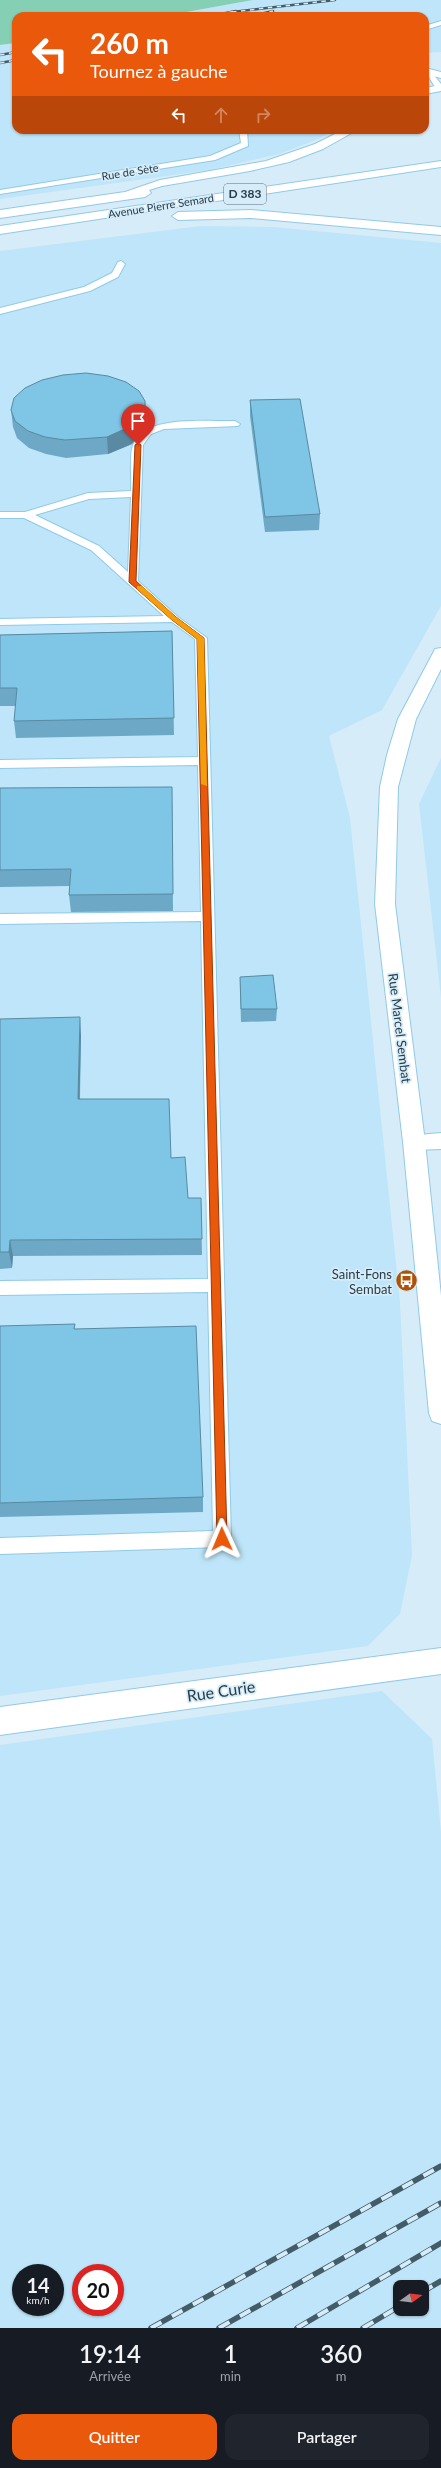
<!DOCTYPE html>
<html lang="fr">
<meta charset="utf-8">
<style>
:root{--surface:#171b24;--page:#20242c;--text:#f1f3f6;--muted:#9ea1a6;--accent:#ea580c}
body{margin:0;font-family:Lato,sans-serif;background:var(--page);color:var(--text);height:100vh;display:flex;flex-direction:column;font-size:15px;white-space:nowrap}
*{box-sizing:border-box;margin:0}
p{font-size:13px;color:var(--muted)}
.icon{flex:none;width:22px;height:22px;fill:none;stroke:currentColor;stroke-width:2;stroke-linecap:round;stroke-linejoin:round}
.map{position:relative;height:2328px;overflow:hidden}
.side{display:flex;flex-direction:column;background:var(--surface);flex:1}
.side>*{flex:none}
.guide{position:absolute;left:12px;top:12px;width:417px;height:122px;border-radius:12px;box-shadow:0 1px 3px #0004;background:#ea580c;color:#fff;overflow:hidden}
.needle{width:26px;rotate:75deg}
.buttons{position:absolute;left:393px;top:2280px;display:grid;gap:8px}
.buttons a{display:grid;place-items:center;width:36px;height:36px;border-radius:8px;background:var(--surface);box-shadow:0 1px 3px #0004;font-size:20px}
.speed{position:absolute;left:12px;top:2264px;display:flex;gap:8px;font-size:20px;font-weight:700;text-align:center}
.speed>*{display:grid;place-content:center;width:52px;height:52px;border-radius:50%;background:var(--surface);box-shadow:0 1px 3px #0004;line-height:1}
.speed small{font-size:10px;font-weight:400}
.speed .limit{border:6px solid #d22;background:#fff;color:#111}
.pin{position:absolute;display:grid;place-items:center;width:34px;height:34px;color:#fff;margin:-41px -17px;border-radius:50% 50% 50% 0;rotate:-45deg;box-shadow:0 0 4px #0007}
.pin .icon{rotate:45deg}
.me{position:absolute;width:44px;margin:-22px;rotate:359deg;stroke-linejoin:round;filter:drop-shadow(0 0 3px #0008)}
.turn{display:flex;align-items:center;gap:14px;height:84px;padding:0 12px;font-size:18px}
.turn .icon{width:52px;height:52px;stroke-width:2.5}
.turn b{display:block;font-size:28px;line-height:34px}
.lanes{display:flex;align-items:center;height:38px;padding:0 12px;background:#0003;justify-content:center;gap:20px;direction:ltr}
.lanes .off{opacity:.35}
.eta{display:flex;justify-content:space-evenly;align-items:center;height:68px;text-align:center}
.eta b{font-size:24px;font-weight:600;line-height:28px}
.action{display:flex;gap:8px;margin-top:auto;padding:8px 12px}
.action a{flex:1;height:46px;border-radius:12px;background:var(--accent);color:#fff;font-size:16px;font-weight:600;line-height:46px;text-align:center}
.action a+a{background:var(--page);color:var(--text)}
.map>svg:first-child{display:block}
.built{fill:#bee5f9;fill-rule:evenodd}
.water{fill:#85d0b5}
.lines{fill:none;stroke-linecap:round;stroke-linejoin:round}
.service-casing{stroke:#90cae6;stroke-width:2}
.minor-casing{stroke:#90cae6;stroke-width:2}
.secondary-casing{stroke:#90cae6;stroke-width:2}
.trunk-casing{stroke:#90cae6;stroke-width:2}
.service{fill:#fff;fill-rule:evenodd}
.minor{fill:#fff;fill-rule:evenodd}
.secondary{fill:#fff;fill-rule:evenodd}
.trunk{fill:#fff;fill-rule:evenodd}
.rail-far1-casing{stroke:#445c67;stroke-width:2.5}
.rail-casing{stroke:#445c67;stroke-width:5.5}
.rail-far1{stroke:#d6ecf8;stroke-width:1.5;stroke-dasharray:4.5;stroke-linecap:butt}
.rail{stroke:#d6ecf8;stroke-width:4;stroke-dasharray:12;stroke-linecap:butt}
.wall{fill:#6da9c6}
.shaded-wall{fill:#598aa1}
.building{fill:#7fc5e6;stroke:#598aa1}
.route{fill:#ea580c;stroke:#983908}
.slow{fill:#f59e0b}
.labels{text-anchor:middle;stroke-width:3.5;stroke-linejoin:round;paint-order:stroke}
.far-street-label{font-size:11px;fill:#263e49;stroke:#d6ecf8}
.shield{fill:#d6ecf8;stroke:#5b727e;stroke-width:1}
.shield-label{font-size:12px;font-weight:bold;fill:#263e49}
.street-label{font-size:13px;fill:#263e49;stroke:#d6ecf8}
.poi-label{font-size:13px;fill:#263e49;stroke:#d6ecf8;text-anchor:end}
.near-street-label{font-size:16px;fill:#263e49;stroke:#d6ecf8}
</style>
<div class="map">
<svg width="441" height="2328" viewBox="0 0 441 2328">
<rect width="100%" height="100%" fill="#d6ecf8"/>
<!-- built -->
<g class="built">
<polygon points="253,0 441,0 441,52 425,53 425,16 164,16"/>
<polygon points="16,43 16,130 332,130 321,138 279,154 210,170 0,199 0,45"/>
<polygon points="201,226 273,227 441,243 441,606 382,710 329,736 350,818 400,1303 412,1555 400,1614 368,1646 0,1696 0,251"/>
<polygon points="441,758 441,997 419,804"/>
<path d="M382,1691L432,1739L441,1832V2328H0V1745ZM21,2273H55V2307H21ZM81,2273H115V2307H81ZM400,2287H422V2309H400Z"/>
</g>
<!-- water -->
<polygon class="water" points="0,0 253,0 164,16 16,16 16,43 0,45"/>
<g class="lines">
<defs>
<g id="service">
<polygon points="441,21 441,25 425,30 425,26"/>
<polygon points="425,64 441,84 441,90 437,90 425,71"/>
<polygon points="239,130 247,130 248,146 215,160 0,194 0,190 210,156 241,143"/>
<polygon points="121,261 125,264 118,277 90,291 0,314 0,308 84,287 112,273 118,262"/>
<path d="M235,421L240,424L238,426L164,429L151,434L143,445L138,581L178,617L207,638L231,1539L228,1545L222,1547L0,1554V1538L213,1531L208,1292L0,1295V1281L208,1279L201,921L0,924V914L201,912L198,765L0,768V760L198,757L195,639L172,622L0,625V619L164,616L91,550L24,518H0V512H25L88,493L131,491C132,479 129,456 133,445C143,414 209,422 235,421ZM131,497L128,572L99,546L35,515L89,499Z"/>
</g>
<g id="minor">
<polygon points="441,1133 441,1149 414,1150 406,1148 403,1142 406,1136"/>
<polygon points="441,1648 441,1674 0,1735 0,1707"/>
</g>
<polygon id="secondary" points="441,648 441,669 416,719 398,787 395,904 425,1142 441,1296 441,1424 432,1421 429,1413 403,1142 375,904 380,787 387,755 398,719 433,653 435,649"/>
<g id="trunk">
<polygon points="429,69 441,72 441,78 425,74 425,70"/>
<polygon points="440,85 441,91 425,94 425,88"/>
<polygon points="343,130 357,130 323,149 289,162 250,171 162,186 149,190 151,193 145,197 0,218 0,210 125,192 160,180 266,161 315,144"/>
<polygon points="441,161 441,167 0,234 0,226"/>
<polygon points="251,210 441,227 441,235 251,218 178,220 172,216 178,212"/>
</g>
</defs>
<!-- service casing -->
<use href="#service" class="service-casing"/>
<!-- minor casing -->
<use href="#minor" class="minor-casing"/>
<!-- secondary casing -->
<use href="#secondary" class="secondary-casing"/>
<!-- trunk casing -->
<use href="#trunk" class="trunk-casing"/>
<!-- service -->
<use href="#service" class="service"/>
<!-- minor -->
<use href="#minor" class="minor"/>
<!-- secondary -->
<use href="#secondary" class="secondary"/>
<!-- trunk -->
<use href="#trunk" class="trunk"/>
<defs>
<g id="rail-far1">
<polyline points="232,12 335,0"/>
<polyline points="211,16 236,11"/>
<polyline points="252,16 273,11"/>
<polyline points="0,55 16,52"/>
<polyline points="0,63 16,60"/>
</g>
<g id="rail">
<polyline points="422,2292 441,2281"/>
<polyline points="151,2328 441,2166"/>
<polyline points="219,2328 441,2203"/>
<polyline points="297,2328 441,2243"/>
<polyline points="363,2328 400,2306"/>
</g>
</defs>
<!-- rail-far1 casing -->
<use href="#rail-far1" class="rail-far1-casing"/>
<!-- rail casing -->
<use href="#rail" class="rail-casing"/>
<!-- rail-far1 -->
<use href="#rail-far1" class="rail-far1"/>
<!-- rail -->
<use href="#rail" class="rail"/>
</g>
<!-- wall -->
<g class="wall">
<polygon points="250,400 320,514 319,530 265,532 250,416"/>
<polygon points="145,401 146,429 138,434 132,444 108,454 66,458 46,454 29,448 17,438 13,427 11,410"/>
<polygon points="172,631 174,735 16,738 14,721 16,706 0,706 0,635"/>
<polygon points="0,788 172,804 173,911 71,912 69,895 70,886 0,887"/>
<polygon points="240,977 277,1009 276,1021 241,1022 240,989"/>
<polygon points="0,1019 81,1035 80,1099 171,1158 188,1198 201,1198 202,1255 13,1256 12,1268 0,1269"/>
<polygon points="0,1326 75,1329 203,1497 203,1512 0,1517"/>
</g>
<!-- shaded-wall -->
<g class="shaded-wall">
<polygon points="145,401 146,429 138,434 132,444 108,454 107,437"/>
<polygon points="80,1017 81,1035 79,1116 78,1099"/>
<polygon points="10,1240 13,1256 12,1268 9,1252"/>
</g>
<!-- building -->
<g class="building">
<polygon points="86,373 108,376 126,382 139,391 145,401 145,411 137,417 131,426 107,437 65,440 45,437 28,431 15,421 11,410 14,398 25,388 42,380 63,375"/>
<polygon points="300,399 320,514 265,517 250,400"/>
<polygon points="172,631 174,718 14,721 17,688 0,688 0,635"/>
<polygon points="172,787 173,894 69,895 71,869 0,870 0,788"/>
<polygon points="273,975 277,1009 241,1009 240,977"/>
<polygon points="80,1017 78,1099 169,1099 171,1158 185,1157 188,1198 201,1198 202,1239 10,1240 9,1252 0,1252 0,1019"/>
<polygon points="75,1324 74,1329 196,1326 203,1497 0,1503 0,1326"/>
</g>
<!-- route -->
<polygon class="route" points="138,443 141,445 136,581 176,617 204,638 227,1539 222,1544 217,1539 197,639 172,620 129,582 135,445"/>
<!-- slow -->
<polygon class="slow" points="137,586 142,586 176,617 204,638 207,786 201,784 197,639 172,620 137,589"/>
<!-- icons -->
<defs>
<symbol id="bus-disc" viewBox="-11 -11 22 22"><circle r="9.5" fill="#b15105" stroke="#d6ecf8"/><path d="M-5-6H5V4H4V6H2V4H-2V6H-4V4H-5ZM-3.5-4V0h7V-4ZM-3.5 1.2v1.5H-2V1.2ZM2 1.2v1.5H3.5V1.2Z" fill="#fff"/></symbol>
</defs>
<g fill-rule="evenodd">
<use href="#bus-disc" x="394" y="1268" width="25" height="25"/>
</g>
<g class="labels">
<!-- far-street labels -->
<g class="far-street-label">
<text transform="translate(130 172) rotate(-9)" y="4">Rue de Sète</text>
<text transform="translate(161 206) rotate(-9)" y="4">Avenue Pierre Semard</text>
</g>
<!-- shield labels -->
<rect class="shield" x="224" y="184" width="42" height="20" rx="3"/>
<g class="shield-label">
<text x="245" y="198">D 383</text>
</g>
<!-- street labels -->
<g class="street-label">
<text transform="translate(400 1028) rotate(83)" y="5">Rue Marcel Sembat</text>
</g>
<!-- poi labels -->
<g class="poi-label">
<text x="392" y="1279">Saint-Fons<tspan x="392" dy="15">Sembat</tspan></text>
</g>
<!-- near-street labels -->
<g class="near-street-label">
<text transform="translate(221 1691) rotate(-8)" y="6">Rue Curie</text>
</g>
</g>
</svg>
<div class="buttons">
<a><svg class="needle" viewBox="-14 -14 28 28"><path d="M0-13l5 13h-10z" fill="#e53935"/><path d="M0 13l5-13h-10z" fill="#9ea1a6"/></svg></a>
</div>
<div class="speed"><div>14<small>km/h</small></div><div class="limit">20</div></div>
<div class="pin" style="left:138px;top:445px;background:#d93025"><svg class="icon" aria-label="arrive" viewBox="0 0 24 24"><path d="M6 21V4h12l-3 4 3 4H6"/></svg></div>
<svg class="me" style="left:222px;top:1539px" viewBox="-20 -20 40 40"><path d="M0-17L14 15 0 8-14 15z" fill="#ea580c" stroke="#fff" stroke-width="4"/></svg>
<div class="guide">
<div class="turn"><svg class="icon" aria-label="left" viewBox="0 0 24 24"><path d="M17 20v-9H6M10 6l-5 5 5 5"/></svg><div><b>260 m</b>Tournez à gauche</div></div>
<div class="lanes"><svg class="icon" aria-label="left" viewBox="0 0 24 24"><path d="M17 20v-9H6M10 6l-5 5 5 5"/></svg><svg class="icon off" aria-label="ahead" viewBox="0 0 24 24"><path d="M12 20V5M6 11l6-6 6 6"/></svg><svg class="icon off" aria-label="right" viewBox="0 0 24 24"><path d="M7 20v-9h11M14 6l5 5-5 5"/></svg></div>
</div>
</div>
<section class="side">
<div class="eta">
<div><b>19:14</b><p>Arrivée</p></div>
<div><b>1</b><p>min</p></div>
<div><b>360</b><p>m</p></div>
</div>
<div class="action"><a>Quitter</a><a>Partager</a></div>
</section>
